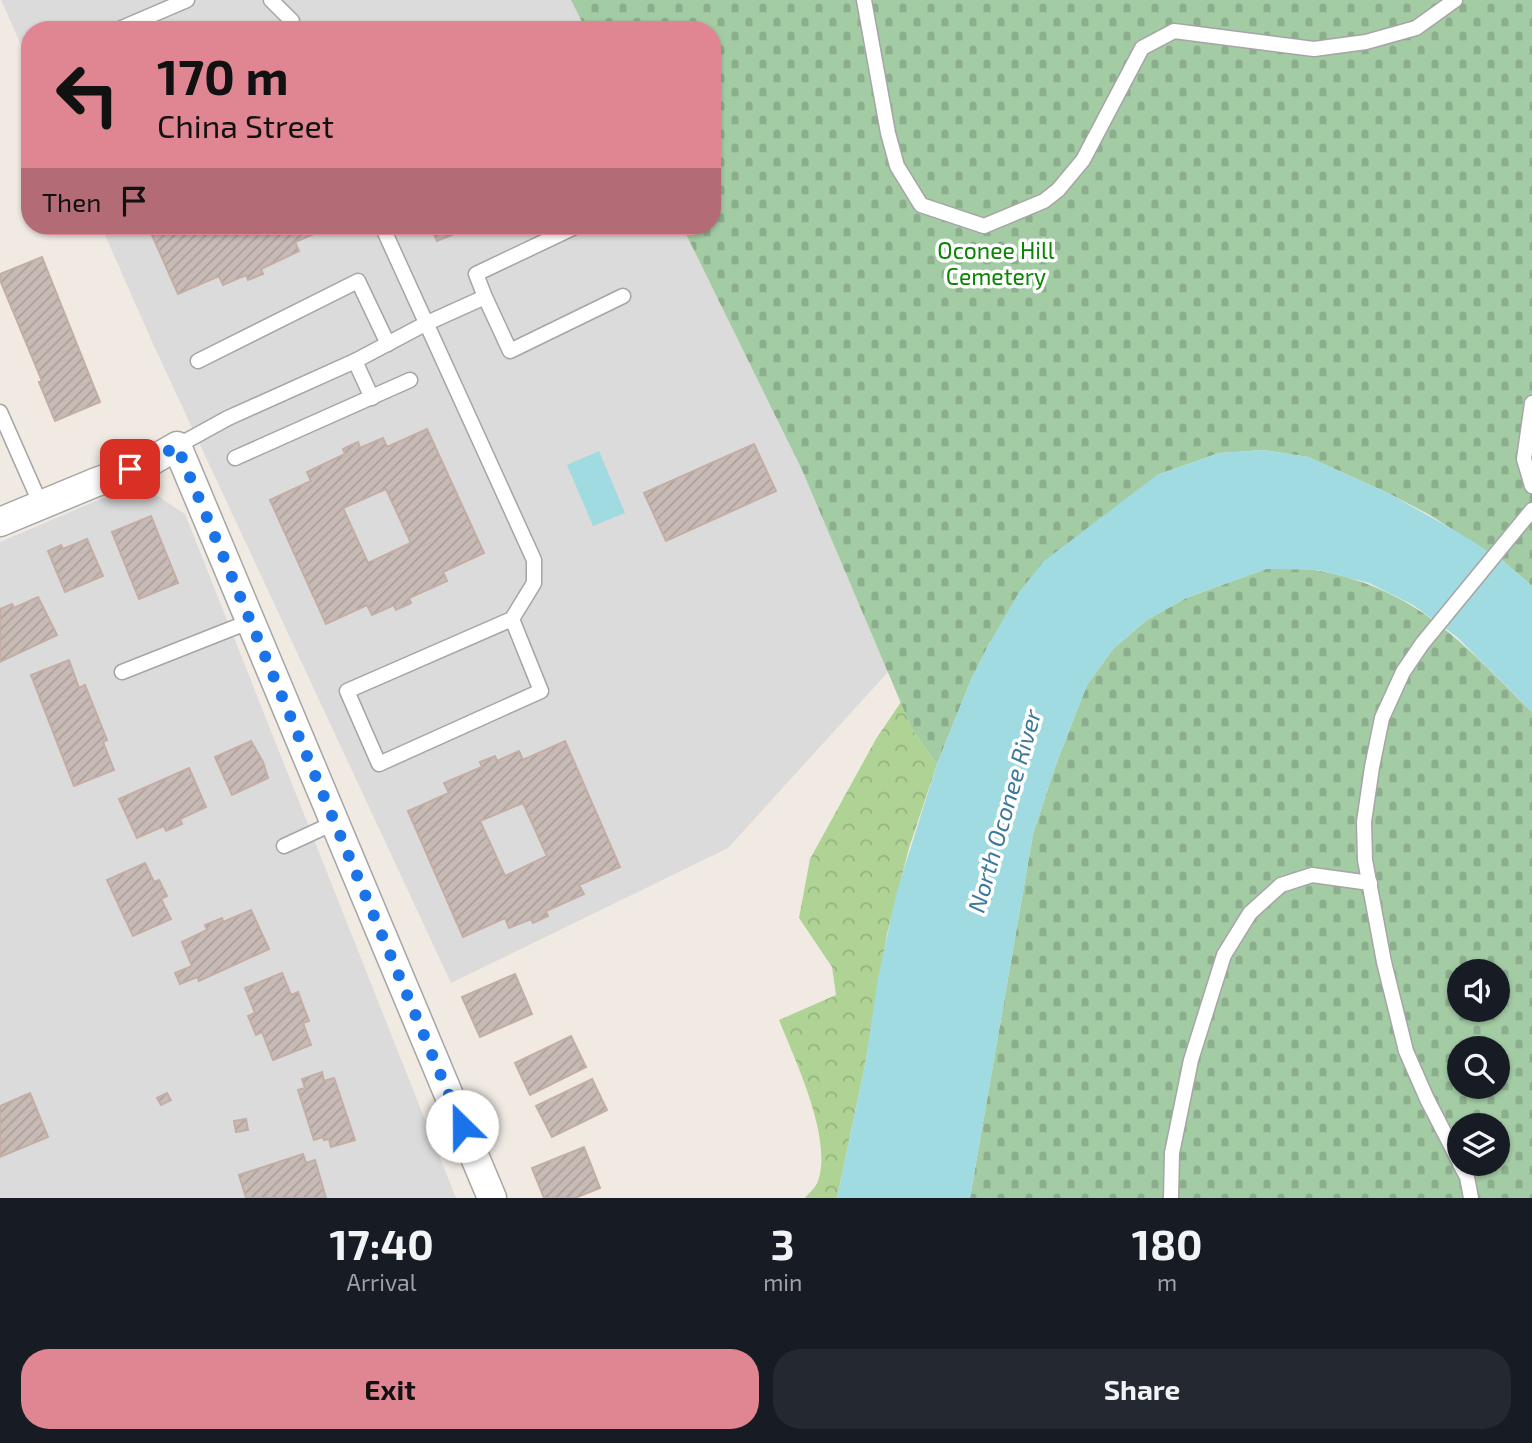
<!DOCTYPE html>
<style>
:root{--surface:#171b24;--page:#242831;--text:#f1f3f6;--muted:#9ea1a6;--accent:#e08693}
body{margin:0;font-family:"Exo 2",sans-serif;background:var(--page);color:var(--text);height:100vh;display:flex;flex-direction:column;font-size:26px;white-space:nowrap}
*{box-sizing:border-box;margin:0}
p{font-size:23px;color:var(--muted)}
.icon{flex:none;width:38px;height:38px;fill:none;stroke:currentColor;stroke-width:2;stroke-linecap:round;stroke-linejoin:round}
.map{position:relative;height:1198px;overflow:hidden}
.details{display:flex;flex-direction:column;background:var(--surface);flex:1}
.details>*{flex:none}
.hud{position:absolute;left:21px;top:21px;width:700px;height:214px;border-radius:28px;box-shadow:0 2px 5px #0004;background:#e08693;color:#111;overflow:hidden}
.fabs{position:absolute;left:1447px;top:959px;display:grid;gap:14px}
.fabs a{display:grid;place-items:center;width:63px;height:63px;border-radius:50%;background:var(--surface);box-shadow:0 2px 5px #0004;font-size:35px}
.pin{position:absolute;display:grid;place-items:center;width:60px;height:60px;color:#fff;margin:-30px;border-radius:14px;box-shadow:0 4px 10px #0006}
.me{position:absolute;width:77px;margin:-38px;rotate:337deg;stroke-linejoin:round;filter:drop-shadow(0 0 5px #0008)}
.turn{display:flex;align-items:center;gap:24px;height:147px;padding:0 21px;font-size:32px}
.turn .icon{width:91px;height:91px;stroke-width:2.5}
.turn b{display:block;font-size:49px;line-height:60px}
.then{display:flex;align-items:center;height:66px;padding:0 21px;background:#0003;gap:14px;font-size:26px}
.eta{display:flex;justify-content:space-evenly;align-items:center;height:119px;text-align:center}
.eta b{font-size:42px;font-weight:700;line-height:49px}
.cta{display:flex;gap:14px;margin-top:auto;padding:14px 21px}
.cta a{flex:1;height:80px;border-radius:28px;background:var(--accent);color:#111;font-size:28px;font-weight:700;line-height:80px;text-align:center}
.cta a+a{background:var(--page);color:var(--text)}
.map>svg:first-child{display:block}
.residential{fill:#dcdbdb}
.forest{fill:url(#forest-crowns)}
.cemetery{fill:url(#cemetery-stones);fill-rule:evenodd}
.water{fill:#a0dbe1}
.building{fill:url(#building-hatch);stroke:#c3aea5;stroke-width:2;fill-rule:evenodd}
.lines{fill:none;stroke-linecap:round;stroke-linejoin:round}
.lane-casing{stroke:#a5a5a5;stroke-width:17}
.street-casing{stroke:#a5a5a5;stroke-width:31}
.lane{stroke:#fff;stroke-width:14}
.street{stroke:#fff;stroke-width:28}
.route{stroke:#1a73e8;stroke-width:12;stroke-dasharray:0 21.6}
.labels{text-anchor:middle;stroke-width:7;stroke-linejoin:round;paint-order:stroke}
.park-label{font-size:23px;fill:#098503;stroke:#fff}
.water-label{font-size:24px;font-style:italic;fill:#3c799c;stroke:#fff}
</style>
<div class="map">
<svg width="1532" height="1198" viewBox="0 0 1532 1198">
<defs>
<pattern id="forest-crowns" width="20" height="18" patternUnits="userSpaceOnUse" patternTransform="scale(1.75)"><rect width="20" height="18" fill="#afd295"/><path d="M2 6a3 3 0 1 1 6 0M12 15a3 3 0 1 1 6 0" fill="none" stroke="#96b480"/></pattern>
<pattern id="cemetery-stones" width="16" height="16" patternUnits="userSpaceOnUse" patternTransform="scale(1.75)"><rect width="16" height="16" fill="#a3cba4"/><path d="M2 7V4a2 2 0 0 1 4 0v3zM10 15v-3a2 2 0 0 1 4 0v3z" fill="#8cae8d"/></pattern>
<pattern id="building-hatch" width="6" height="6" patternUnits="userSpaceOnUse" patternTransform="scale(1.75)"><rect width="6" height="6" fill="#c8bbb6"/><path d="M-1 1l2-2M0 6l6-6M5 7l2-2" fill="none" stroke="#aba09c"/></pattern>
</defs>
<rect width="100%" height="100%" fill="#f0eae3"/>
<!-- residential -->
<g class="residential">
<polygon points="1,0 571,0 586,30 30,30 30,65"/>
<polygon points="101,226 682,226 802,470 888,672 728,848 451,983 154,346"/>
<polygon points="138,483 185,514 456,1198 0,1198 0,542"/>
</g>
<!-- forest -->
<path class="forest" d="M901,702L912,729L937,764L909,848L887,934L865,1065L837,1198H805C809,1193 816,1187 818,1181C833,1139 795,1060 779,1020L836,995L832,967L799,918L810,859L876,739Z"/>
<!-- cemetery -->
<g class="cemetery">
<polygon points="571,0 1532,0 1532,586 1503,561 1428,514 1388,493 1308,457 1264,450 1219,453 1157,475 990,642 970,682 937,764 912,729 802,470 682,226 712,226 712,30 586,30"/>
<path d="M1266,569C1284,569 1303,567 1320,571C1419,590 1465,646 1532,712V1198H970L1033,834L1055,767L1087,685L1113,649L1147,620L1186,598ZM1460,971H1498V1010H1460ZM1460,1048H1498V1087H1460ZM1460,1125H1498V1164H1460Z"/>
</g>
<!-- water -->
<g class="water">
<polygon points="1264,450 1308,457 1388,493 1466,537 1503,561 1532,586 1532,712 1457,637 1413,605 1369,583 1318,570 1266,569 1186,598 1147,620 1113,649 1087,685 1055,767 1033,834 970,1198 837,1198 865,1065 878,978 897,891 937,764 970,682 990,642 1019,592 1044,561 1157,475 1219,453"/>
<polygon points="599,451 625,513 593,526 567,465"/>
</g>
<!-- building -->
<g class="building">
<polygon points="148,226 217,226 220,233 235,226 332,226 295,242 299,251 261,269 263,274 248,280 246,275 223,285 219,276 178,294"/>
<polygon points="430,226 448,226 452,235 437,241"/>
<polygon points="42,257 100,402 55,421 39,382 42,381 0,280 0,274"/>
<path d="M427,429L484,553L443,572L447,581L409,598L411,603L396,610L394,605L372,615L367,605L326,624L270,500L311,481L307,472L345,454L343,449L358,442L360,448L383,438L387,447ZM386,489L411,543L368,563L343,508Z"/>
<polygon points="754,444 776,491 666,541 644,493"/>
<polygon points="151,516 178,583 139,599 112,532"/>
<polygon points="87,539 103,576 65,592 48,551 61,545 63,549"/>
<polygon points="38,597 57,635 0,662 0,609 12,604 14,608"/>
<polygon points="69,660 79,688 85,685 107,740 103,742 114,770 74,786 31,675"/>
<polygon points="251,741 263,762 268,778 232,795 215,757"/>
<path d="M565,741L620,867L579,885L584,894L546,911L548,916L533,923L531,919L509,928L505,918L463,937L408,811L449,793L444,783L482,767L480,762L495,756L497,761L519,751L523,760ZM523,803L547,856L505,876L480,821Z"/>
<polygon points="189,768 206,807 180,819 182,824 166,831 164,826 137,838 119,799"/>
<polygon points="145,863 154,882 159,880 167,896 161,899 171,919 133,936 107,880"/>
<polygon points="251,910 269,949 199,981 197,977 180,984 175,973 192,966 182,942 207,930 205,925 222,918 223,922"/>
<polygon points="282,973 291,995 298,992 309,1021 303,1023 311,1045 273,1060 262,1032 256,1035 248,1016 255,1013 245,988"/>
<polygon points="515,974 532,1014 480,1037 462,997"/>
<polygon points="571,1036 586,1067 530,1095 515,1063"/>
<polygon points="322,1072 324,1081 334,1078 355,1140 331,1147 329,1139 324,1140 323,1137 314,1140 298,1090 305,1088 302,1079"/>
<polygon points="592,1079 607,1110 552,1137 536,1106"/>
<polygon points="30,1093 48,1137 0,1157 0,1106"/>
<polygon points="167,1093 171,1100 161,1105 157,1098"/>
<polygon points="246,1119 248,1130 236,1132 234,1121"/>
<polygon points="584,1147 600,1188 575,1198 544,1198 532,1168"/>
<polygon points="303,1154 306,1163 315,1160 326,1198 246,1198 239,1175"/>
</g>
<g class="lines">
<defs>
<g id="lane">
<polyline points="271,0 292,21"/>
<polyline points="864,0 888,133 897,166 921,205 984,226 1044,201 1058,190 1083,160 1142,48 1174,31 1314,49 1366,42 1416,28 1455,0"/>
<polyline points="117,30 187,0"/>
<polyline points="382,226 534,560 534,583 512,619 347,691 379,764 541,691 512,619"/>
<polyline points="485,297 476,274 577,226"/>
<polyline points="198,361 358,281 388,344"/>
<polyline points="355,361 372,398"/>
<polyline points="1532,403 1524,459 1532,486"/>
<polyline points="0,412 41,505"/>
<polyline points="177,446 228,418 355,361 425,324 485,297 510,351 623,296"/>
<polyline points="235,458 410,380"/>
<polyline points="122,672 251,621"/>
<polyline points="284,846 336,822"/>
<polyline points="1460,1163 1427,1099 1406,1051 1384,962 1365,860 1364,822 1372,767 1382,718 1403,672 1422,644 1532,510"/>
<polyline points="1460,1164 1467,1177 1471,1198"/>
<polyline points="1171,1198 1172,1153 1191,1060 1224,955 1250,913 1281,885 1312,875 1370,883"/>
</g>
<polyline id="street" points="0,522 94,483 148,463 177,446 492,1198"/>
</defs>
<!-- lane casing -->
<use href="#lane" class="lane-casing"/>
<!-- street casing -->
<use href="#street" class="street-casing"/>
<!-- lane -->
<use href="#lane" class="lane"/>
<!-- street -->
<use href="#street" class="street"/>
</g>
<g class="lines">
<!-- route -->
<polyline class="route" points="130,469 148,463 177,446 462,1126"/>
</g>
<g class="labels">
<!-- park labels -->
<g class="park-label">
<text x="996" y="259">Oconee Hill<tspan x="996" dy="26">Cemetery</tspan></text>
</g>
<!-- water labels -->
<g class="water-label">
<text transform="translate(1005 811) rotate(-74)" y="8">North Oconee River</text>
</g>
</g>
</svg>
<div class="fabs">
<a><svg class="icon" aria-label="sound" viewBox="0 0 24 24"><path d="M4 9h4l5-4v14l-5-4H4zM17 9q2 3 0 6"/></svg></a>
<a><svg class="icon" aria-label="search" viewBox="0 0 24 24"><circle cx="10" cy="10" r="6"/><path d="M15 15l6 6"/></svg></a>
<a><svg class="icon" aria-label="layers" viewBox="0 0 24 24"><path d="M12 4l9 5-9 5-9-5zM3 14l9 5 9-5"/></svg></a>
</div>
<div class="pin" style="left:130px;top:469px;background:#d93025"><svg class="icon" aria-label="arrive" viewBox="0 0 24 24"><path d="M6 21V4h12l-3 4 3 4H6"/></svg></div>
<svg class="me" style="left:462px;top:1126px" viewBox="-20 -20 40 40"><circle r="19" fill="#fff"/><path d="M0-13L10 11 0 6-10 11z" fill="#1a73e8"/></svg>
<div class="hud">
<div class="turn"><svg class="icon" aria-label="left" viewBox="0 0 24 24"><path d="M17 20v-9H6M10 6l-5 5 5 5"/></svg><div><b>170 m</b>China Street</div></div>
<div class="then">Then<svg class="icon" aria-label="arrive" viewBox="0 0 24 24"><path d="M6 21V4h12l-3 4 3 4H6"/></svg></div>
</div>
</div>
<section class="details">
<div class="eta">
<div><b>17:40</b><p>Arrival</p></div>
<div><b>3</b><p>min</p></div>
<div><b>180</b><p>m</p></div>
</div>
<div class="cta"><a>Exit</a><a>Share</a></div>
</section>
